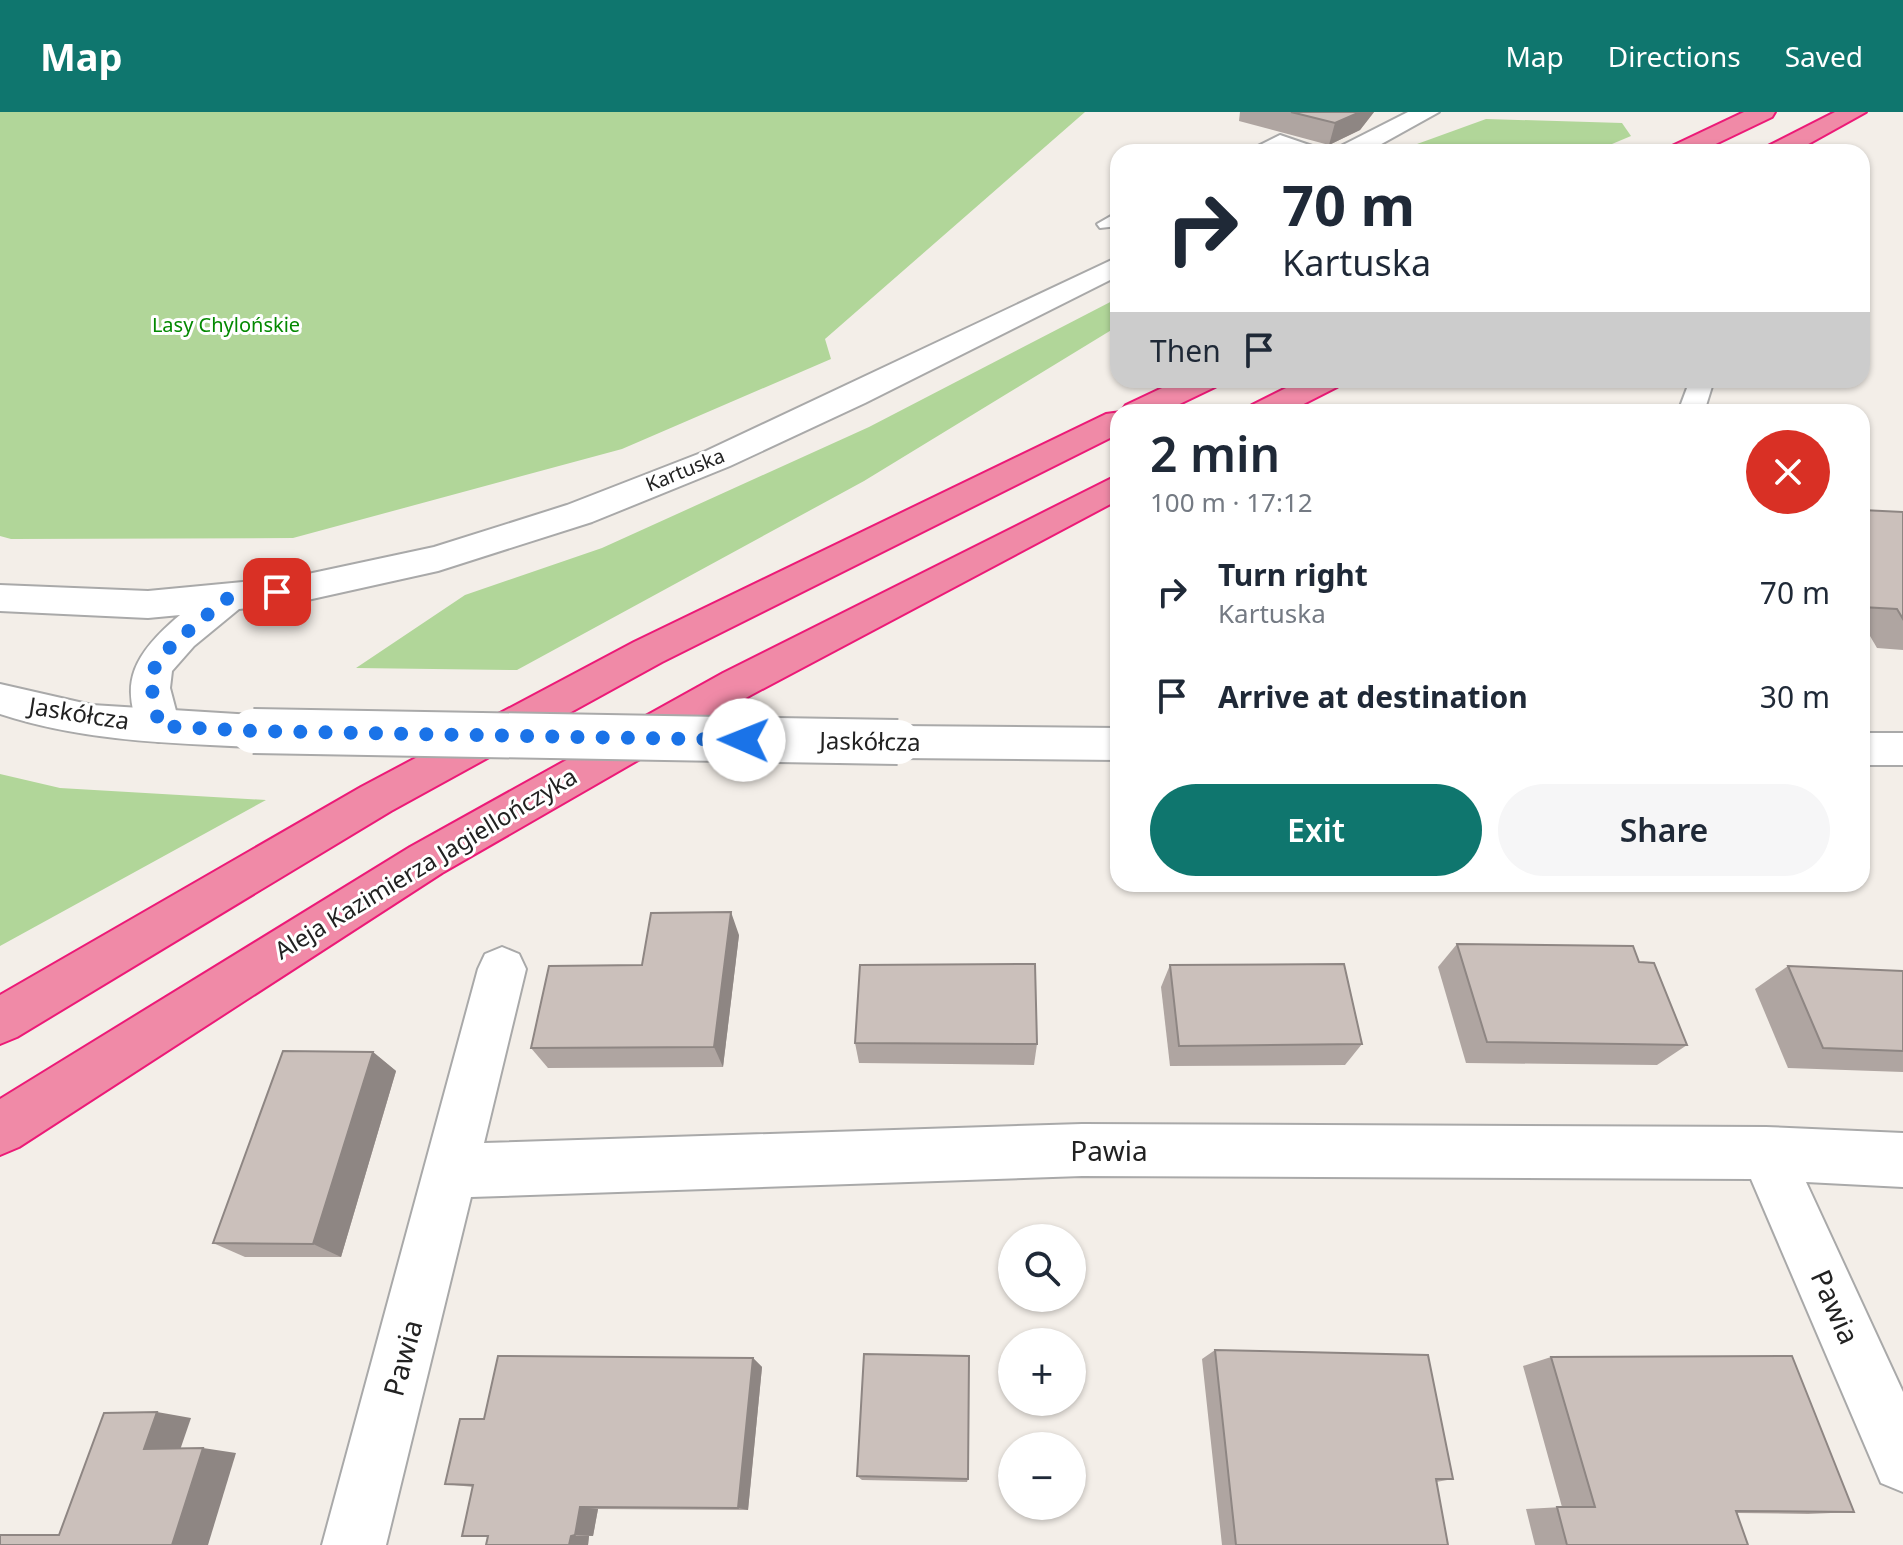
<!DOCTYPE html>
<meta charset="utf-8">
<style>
:root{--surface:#fff;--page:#f6f6f7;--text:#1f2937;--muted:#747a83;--accent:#0f766e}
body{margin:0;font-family:"Noto Sans",sans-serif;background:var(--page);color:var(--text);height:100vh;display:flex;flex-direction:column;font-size:30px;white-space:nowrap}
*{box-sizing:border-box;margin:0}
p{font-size:26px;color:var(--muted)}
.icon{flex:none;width:44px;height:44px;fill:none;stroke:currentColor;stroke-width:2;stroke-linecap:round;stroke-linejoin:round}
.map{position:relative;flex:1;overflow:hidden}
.details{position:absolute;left:1110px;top:292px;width:760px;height:488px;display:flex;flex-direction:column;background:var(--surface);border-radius:24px;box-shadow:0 2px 6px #0004}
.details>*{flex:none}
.banner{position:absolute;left:1110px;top:32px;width:760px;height:244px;border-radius:24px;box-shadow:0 2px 6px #0004;background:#fff;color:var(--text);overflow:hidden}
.buttons{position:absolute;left:998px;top:1112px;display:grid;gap:16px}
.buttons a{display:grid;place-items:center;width:88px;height:88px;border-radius:50%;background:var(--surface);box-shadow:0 2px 6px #0004;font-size:40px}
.pin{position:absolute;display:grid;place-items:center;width:68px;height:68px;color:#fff;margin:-34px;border-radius:16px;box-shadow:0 4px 12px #0006}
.me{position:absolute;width:88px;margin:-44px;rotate:271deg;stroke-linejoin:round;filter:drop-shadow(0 0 6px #0008)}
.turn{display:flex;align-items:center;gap:28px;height:168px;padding:0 40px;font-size:36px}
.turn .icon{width:104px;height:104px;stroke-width:2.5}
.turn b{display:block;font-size:56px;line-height:68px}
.then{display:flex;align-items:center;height:76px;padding:0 40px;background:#0003;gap:16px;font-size:30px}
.round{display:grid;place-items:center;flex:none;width:84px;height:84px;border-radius:42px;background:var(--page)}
.headline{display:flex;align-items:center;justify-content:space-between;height:136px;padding:0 40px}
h1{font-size:48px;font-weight:600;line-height:60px}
.button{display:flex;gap:16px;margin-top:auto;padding:16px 40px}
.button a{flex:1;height:92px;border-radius:48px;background:var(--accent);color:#fff;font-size:32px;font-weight:600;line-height:92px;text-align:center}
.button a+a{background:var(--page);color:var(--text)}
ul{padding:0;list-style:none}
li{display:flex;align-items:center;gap:24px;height:104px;padding:0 40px}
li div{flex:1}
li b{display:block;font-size:30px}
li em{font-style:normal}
header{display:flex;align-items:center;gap:48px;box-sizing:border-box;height:112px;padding:0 40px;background:var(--accent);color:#fff}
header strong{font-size:38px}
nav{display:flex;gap:44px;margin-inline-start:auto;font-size:28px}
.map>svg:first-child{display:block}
.forest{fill:#b1d699}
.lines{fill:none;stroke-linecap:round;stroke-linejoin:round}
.service-casing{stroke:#a9a9a9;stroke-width:4}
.minor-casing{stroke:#a9a9a9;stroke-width:4}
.tertiary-casing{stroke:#a9a9a9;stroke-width:4}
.motorway-casing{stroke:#ec1a77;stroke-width:4}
.service{fill:#fff;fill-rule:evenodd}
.minor{fill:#fff;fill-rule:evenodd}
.tertiary{fill:#fff;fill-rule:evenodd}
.motorway{fill:#f08aa7;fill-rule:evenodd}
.tertiary-bridge-casing{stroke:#a9a9a9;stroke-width:48;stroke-linecap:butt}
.tertiary-bridge{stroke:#fff;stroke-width:44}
.wall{fill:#afa5a1}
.shaded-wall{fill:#8e8683}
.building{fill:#cbc0bb;stroke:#8e8683;stroke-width:2}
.route{stroke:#1a73e8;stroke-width:14;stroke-dasharray:0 25.2}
.labels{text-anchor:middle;stroke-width:6;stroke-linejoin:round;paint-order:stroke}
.far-park-label{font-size:20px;fill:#048902;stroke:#fff}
.far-street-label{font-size:20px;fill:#222;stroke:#fff}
.street-label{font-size:24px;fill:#222;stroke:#fff}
.near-street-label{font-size:28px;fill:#222;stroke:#fff}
</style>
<header>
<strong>Map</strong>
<nav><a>Map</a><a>Directions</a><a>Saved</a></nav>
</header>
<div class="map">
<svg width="1903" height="1433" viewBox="0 0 1903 1433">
<rect width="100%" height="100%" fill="#f3eee8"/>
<!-- forest -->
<g class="forest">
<polygon points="0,0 1085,0 825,227 831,247 622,337 293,426 11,427 0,424"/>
<polygon points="1486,7 1622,11 1631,24 1593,40 1395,40"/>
<polygon points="1118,186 1118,214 864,369 517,558 356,556 465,483 602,436 869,315"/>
<polygon points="0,662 60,676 266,688 0,834"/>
</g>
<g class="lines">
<defs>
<g id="service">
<polygon points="1280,23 1318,36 1321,40 1293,40 1281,36 1272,40 1246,40"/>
<polygon points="1118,100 1118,114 1100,116 1097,112"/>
<polygon points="1690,268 1714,268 1704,300 1678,300"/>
</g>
<g id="minor">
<polygon points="1408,0 1439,0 1367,40 1335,40 1339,35"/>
<path d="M1118,145V164L865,291L730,354L592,410L438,459L294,491L239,497L194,534L172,559L170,576L180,614L174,625L159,630L144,625C115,571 137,539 180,503L148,506L0,499V473L148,479L294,465L434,435L567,393L706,339Z"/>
<polygon points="502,835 519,842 526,857 484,1031 1082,1012 1766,1015 1903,1021 1903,1075 1806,1070 1903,1280 1903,1380 1881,1371 1751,1067 1082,1064 471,1085 386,1433 322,1433 478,857 485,842"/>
</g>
<g id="tertiary">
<path d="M0,572L92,593L253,603L268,608L274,619L268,630L253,635C167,631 82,629 0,602Z"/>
<polygon points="898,614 1118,616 1118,648 898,646 883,642 877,630 883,618"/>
<rect x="1862" y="621" width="41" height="32"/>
</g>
<g id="motorway">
<polygon points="1744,0 1775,0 1772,5 1699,40 1666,40 1670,35"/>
<polygon points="1835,0 1866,0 1794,40 1762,40 1766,35"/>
<polygon points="1179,268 1220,268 1215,275 1163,300 1118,300 1118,322 662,550 391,699 17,925 0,932 0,883 361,675 634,530 1106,302 1121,300 1126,293"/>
<polygon points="1302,268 1342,268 1337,275 1288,300 1247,300 1252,293"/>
<polygon points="1118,363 1118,388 751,583 442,761 19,1035 0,1043 0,987 410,735 723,561"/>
</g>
</defs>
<!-- service casing -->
<use href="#service" class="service-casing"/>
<!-- minor casing -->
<use href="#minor" class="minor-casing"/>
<!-- tertiary casing -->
<use href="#tertiary" class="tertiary-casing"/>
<!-- motorway casing -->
<use href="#motorway" class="motorway-casing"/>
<!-- service -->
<use href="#service" class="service"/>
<!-- minor -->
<use href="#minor" class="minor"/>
<!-- tertiary -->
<use href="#tertiary" class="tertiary"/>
<!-- motorway -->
<use href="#motorway" class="motorway"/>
<defs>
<polyline id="tertiary-bridge" points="253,619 898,630"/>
</defs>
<!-- tertiary-bridge casing -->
<use href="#tertiary-bridge" class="tertiary-bridge-casing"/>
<!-- tertiary-bridge -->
<use href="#tertiary-bridge" class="tertiary-bridge"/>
</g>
<!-- wall -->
<g class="wall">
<polygon points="1240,0 1374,0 1360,18 1329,33 1239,9"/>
<polygon points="1862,398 1903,400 1903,538 1877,536 1870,524 1862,523"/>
<polygon points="739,823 723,955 548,956 531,936 642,853"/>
<polygon points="1457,832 1639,850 1687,933 1657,953 1466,951 1438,855"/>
<polygon points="1170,853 1362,932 1345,953 1170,954 1161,875"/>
<polygon points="1788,854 1903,859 1903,960 1788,956 1755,877"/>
<polygon points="855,931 1037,932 1034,953 859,951"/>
<polygon points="373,940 396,959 341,1145 245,1145 213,1131"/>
<polygon points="1215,1238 1453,1367 1436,1370 1448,1433 1222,1433 1202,1247"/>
<polygon points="1551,1245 1854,1400 1808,1402 1737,1401 1748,1433 1535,1433 1526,1397 1562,1395 1523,1254"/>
<polygon points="753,1246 762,1255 748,1398 598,1397 593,1424 589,1424 588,1433 486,1433 488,1425 462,1424 473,1375 445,1372"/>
<polygon points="857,1364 968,1367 967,1370 862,1368"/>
</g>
<!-- shaded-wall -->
<g class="shaded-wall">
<polygon points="1360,0 1374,0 1360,18 1329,33 1335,11"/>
<polygon points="731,800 739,823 723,955 714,935"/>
<polygon points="373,940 396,959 341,1145 313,1132"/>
<polygon points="753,1246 762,1255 748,1398 738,1396"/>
<polygon points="157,1300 191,1306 179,1341 144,1337"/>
<polygon points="203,1336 236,1341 208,1433 172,1433"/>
<polygon points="580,1395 598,1397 593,1424 575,1423"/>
<polygon points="571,1424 589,1424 588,1433 569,1433"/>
</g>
<!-- building -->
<g class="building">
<polygon points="1291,0 1360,0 1335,11"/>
<polygon points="1862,398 1903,400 1903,507 1897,497 1862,495"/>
<polygon points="731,800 714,935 531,936 549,854 642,853 651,801"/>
<polygon points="1457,832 1633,834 1639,850 1654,851 1687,933 1487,930"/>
<polygon points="1035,852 1037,932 855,931 860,853"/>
<polygon points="1344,852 1362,932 1179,934 1170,853"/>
<polygon points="1788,854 1903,859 1903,939 1823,936"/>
<polygon points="283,939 373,940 313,1132 213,1131"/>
<polygon points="1215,1238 1428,1243 1453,1367 1436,1367 1448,1433 1236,1433"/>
<polygon points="864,1242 969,1244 968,1367 857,1364"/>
<polygon points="498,1244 753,1246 738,1396 580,1395 575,1423 571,1424 569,1433 486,1433 488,1424 462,1424 473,1373 445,1372 460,1307 484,1307"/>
<polygon points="1792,1244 1854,1400 1736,1399 1748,1433 1567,1433 1557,1395 1595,1395 1551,1245"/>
<polygon points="157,1300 144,1337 203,1336 172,1433 0,1433 0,1423 59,1423 104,1301"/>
</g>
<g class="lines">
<!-- route -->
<polyline class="route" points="277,480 226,487 173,532 157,550 150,567 159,614 253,619 744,628"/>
</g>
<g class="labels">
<!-- far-park labels -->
<g class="far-park-label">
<text x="226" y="220">Lasy Chylońskie</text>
</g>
<!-- far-street labels -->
<g class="far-street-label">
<text transform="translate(685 358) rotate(-22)" y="7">Kartuska</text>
</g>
<!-- street labels -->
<g class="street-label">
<text transform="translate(79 602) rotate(9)" y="8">Jaskółcza</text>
<text transform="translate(870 630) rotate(1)" y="8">Jaskółcza</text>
<text transform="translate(426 752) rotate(-31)" y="8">Aleja Kazimierza Jagiellończyka</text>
</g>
<!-- near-street labels -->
<g class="near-street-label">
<text x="1109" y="1049">Pawia</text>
<text transform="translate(1835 1195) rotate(66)" y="10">Pawia</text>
<text transform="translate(403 1246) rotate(-75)" y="10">Pawia</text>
</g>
</g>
</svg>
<div class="buttons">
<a><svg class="icon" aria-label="search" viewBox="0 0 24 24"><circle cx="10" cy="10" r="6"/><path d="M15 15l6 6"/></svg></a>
<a>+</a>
<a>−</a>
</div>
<div class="pin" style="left:277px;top:480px;background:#d93025"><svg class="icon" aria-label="arrive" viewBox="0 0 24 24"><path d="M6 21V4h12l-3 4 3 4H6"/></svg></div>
<svg class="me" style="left:744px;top:628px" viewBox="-20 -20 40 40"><circle r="19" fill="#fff"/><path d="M0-13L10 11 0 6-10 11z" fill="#1a73e8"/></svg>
<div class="banner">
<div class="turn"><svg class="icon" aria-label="right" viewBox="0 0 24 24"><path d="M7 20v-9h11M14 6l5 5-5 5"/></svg><div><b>70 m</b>Kartuska</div></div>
<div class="then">Then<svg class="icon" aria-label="arrive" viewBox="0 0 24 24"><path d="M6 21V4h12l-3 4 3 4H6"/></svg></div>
</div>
<section class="details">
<div class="headline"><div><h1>2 min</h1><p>100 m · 17:12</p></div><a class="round" style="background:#d93025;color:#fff"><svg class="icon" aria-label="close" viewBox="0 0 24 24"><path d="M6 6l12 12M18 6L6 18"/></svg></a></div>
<ul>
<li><svg class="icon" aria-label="right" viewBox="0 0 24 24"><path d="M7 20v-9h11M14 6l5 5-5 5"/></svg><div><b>Turn right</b><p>Kartuska</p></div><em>70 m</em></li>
<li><svg class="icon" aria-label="arrive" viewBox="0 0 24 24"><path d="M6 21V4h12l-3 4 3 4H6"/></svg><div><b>Arrive at destination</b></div><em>30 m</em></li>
</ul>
<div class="button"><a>Exit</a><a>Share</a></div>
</section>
</div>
